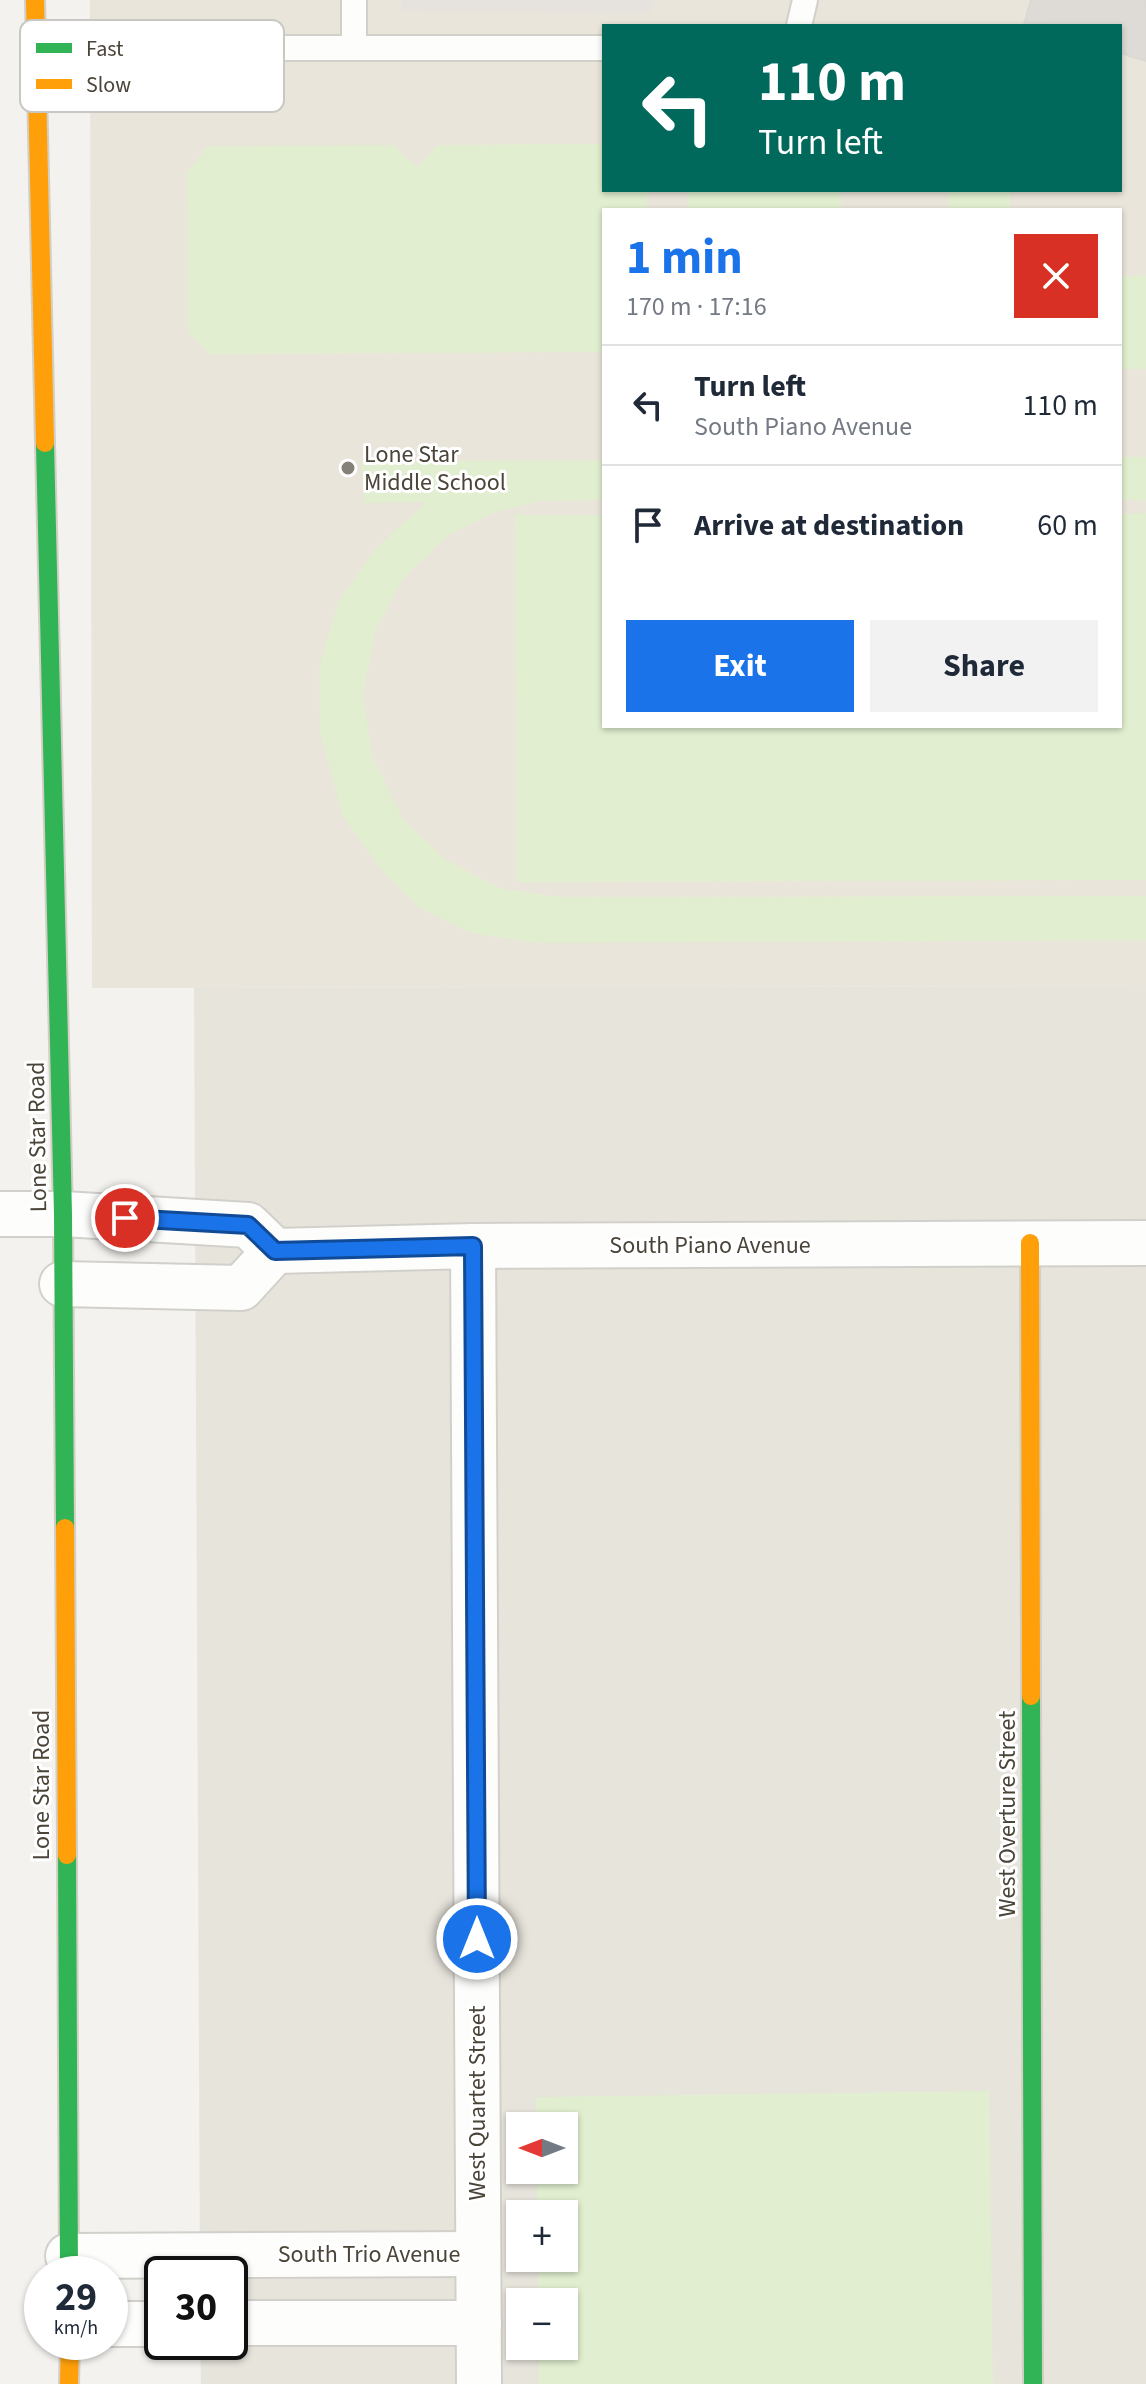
<!DOCTYPE html>
<meta charset="utf-8">
<style>
:root{--surface:#fff;--page:#f2f2f3;--text:#1f2937;--muted:#747a83;--line:#e0e1e3;--accent:#1a73e8}
body{margin:0;font-family:"Source Sans 3",sans-serif;background:var(--page);color:var(--text);height:100vh;display:flex;flex-direction:column;font-size:30px;white-space:nowrap}
*{box-sizing:border-box;margin:0}
p{font-size:26px;color:var(--muted)}
.icon{flex:none;width:44px;height:44px;fill:none;stroke:currentColor;stroke-width:2;stroke-linecap:round;stroke-linejoin:round}
.map{position:relative;flex:1;overflow:hidden}
.sheet{position:absolute;left:602px;top:208px;width:520px;height:520px;display:flex;flex-direction:column;background:var(--surface);border-radius:0px;box-shadow:0 2px 6px #0004}
.sheet>*{flex:none}
.guide{position:absolute;left:602px;top:24px;width:520px;height:168px;border-radius:0px;box-shadow:0 2px 6px #0004;background:#00695c;color:#fff;overflow:hidden}
.needle{width:52px;rotate:270deg}
.buttons{position:absolute;left:506px;top:2112px;display:grid;gap:16px}
.buttons a{display:grid;place-items:center;width:72px;height:72px;border-radius:0px;background:var(--surface);box-shadow:0 2px 6px #0004;font-size:40px}
.speed{position:absolute;left:24px;top:2256px;display:flex;gap:16px;font-size:40px;font-weight:700;text-align:center}
.speed>*{display:grid;place-content:center;width:104px;height:104px;border-radius:50%;background:var(--surface);box-shadow:0 2px 6px #0004;line-height:1}
.speed small{font-size:20px;font-weight:400}
.speed .limit{border:4px solid #111;border-radius:12px;background:#fff;color:#111}
.pin{position:absolute;display:grid;place-items:center;width:68px;height:68px;color:#fff;margin:-34px;border:4px solid #fff;border-radius:50%;box-shadow:0 2px 8px #0007}
.me{position:absolute;width:88px;margin:-44px;rotate:0deg;stroke-linejoin:round;filter:drop-shadow(0 0 6px #0008)}
.turn{display:flex;align-items:center;gap:28px;height:168px;padding:0 24px;font-size:36px}
.turn .icon{width:104px;height:104px;stroke-width:2.5}
.turn b{display:block;font-size:56px;line-height:68px}
.round{display:grid;place-items:center;flex:none;width:84px;height:84px;border-radius:0px;background:var(--page)}
.overview{display:flex;align-items:center;justify-content:space-between;height:136px;padding:0 24px}
h1{font-size:48px;font-weight:700;line-height:60px;color:var(--accent)}
.action{display:flex;gap:16px;margin-top:auto;padding:16px 24px}
.action a{flex:1;height:92px;border-radius:0px;background:var(--accent);color:#fff;font-size:32px;font-weight:700;line-height:92px;text-align:center}
.action a+a{background:var(--page);color:var(--text)}
ul{padding:0;list-style:none}
li{display:flex;align-items:center;gap:24px;height:120px;padding:0 24px;border-top:2px solid var(--line)}
li div{flex:1}
li b{display:block;font-size:30px}
li em{font-style:normal}
.map>svg:first-child{display:block}
.residential{fill:#e7e4dc;fill-rule:evenodd}
.education{fill:#eae5da;fill-rule:evenodd}
.green{fill:#e1eecf}
.parking{fill:#e6e3df}
.building{fill:#dedbd6;stroke:#dcd9d4;stroke-width:2}
.lines{fill:none;stroke-linecap:round;stroke-linejoin:round}
.lane-casing{stroke:#d2d0cb;stroke-width:28}
.street-casing{stroke:#d2d0cb;stroke-width:48}
.fast-casing{stroke:#d3cfc5;stroke-width:22}
.slow-casing{stroke:#d3cfc5;stroke-width:22}
.lane{stroke:#fdfdfc;stroke-width:24}
.street{stroke:#fdfdfc;stroke-width:44}
.fast{stroke:#30b455;stroke-width:18}
.slow{stroke:#ff9f0a;stroke-width:18}
.route-casing{stroke:#114b97;stroke-width:20}
.route{stroke:#1a73e8;stroke-width:14}
.poi-dot{fill:#868178;stroke:#fff;stroke-width:3}
.labels{text-anchor:middle;stroke-width:6;stroke-linejoin:round;paint-order:stroke}
.poi-label{font-size:24px;fill:#4b4439;stroke:#fff;text-anchor:start}
.street-label{font-size:24px;fill:#4b4439;stroke:#fff}
.key{fill:#fff;stroke:#c9c7c4;stroke-width:2}
.key-label{font-size:22px;fill:#4b4439}
</style>
<div class="map">
<svg width="1146" height="2384" viewBox="0 0 1146 2384">
<rect width="100%" height="100%" fill="#f4f2ee"/>
<!-- residential -->
<path class="residential" d="M1146,986V2384H201L200,2342H230V2274H200L194,988ZM520,2126H564V2170H520ZM520,2214H564V2258H520ZM520,2302H564V2346H520Z"/>
<!-- education -->
<path class="education" d="M90,0H1146V986L92,988ZM604,26H1120V190H604ZM604,210H1120V726H604Z"/>
<!-- green -->
<g class="green">
<polygon points="604,144 604,190 647,190 647,210 604,210 604,352 209,354 188,332 187,173 208,146 393,145 417,167 437,145"/>
<rect x="688" y="190" width="153" height="20"/>
<polygon points="948,190 1010,190 1010,210 949,210"/>
<rect x="1120" y="276" width="26" height="93"/>
<rect x="1120" y="457" width="26" height="43"/>
<polygon points="604,460 604,500 540,501 496,512 448,535 403,579 376,629 363,695 372,756 403,819 446,860 500,888 559,897 1146,896 1146,940 536,943 471,933 418,907 383,872 342,815 320,731 319,667 338,602 375,549 427,502 364,503 361,461"/>
<polygon points="1146,513 1146,880 516,882 515,515 604,515 604,726 1120,726 1120,514"/>
<polygon points="989,2091 993,2384 539,2384 539,2346 564,2346 564,2302 538,2302 538,2258 564,2258 564,2214 537,2214 537,2170 564,2170 564,2126 536,2126 536,2097"/>
</g>
<!-- parking -->
<polygon class="parking" points="401,0 655,0 650,13 401,11"/>
<!-- building -->
<polygon class="building" points="1031,0 1146,0 1146,61 1120,53 1120,26 1024,24"/>
<g class="lines">
<defs>
<g id="lane">
<polyline points="354,0 354,48"/>
<polyline points="799,26 805,0"/>
<polyline points="35,48 604,48"/>
</g>
<g id="street">
<polyline points="0,1214 63,1214 248,1225 275,1251 241,1288 62,1284"/>
<polyline points="473,1246 479,2384"/>
<polyline points="275,1251 473,1246 1146,1243"/>
<polyline points="68,2256 478,2254"/>
<polyline points="230,2323 479,2323"/>
<polyline points="110,2324 162,2324"/>
</g>
<g id="fast">
<polyline points="45,443 63,1214 65,1528"/>
<polyline points="1031,1696 1033,2384"/>
<polyline points="67,1855 69,2274"/>
</g>
<g id="slow">
<polyline points="35,0 45,443"/>
<polyline points="1030,1243 1031,1696"/>
<polyline points="65,1528 67,1855"/>
<polyline points="69,2384 70,2342"/>
</g>
</defs>
<!-- lane casing -->
<use href="#lane" class="lane-casing"/>
<!-- street casing -->
<use href="#street" class="street-casing"/>
<!-- fast casing -->
<use href="#fast" class="fast-casing"/>
<!-- slow casing -->
<use href="#slow" class="slow-casing"/>
<!-- lane -->
<use href="#lane" class="lane"/>
<!-- street -->
<use href="#street" class="street"/>
<!-- fast -->
<use href="#fast" class="fast"/>
<!-- slow -->
<use href="#slow" class="slow"/>
</g>
<g class="lines">
<defs>
<polyline id="route" points="125,1218 248,1225 275,1251 473,1246 477,1939"/>
</defs>
<!-- route casing -->
<use href="#route" class="route-casing"/>
<!-- route -->
<use href="#route" class="route"/>
</g>
<!-- markers -->
<circle class="poi-dot" cx="348" cy="468" r="8"/>
<g class="labels">
<!-- poi labels -->
<g class="poi-label">
<text x="364" y="462">Lone Star<tspan x="364" dy="28">Middle School</tspan></text>
</g>
<!-- street labels -->
<g class="street-label">
<text transform="translate(37 1137) rotate(-91)" y="8">Lone Star Road</text>
<text x="710" y="1253">South Piano Avenue</text>
<text transform="translate(41 1785) rotate(-90)" y="8">Lone Star Road</text>
<text transform="translate(1007 1814) rotate(-90)" y="8">West Overture Street</text>
<text transform="translate(477 2103) rotate(-90)" y="8">West Quartet Street</text>
<text x="369" y="2262">South Trio Avenue</text>
</g>
</g>
<!-- legend -->
<rect x="20" y="20" width="264" height="92" rx="12" class="key"/>
<rect x="36" y="43" width="36" height="10" fill="#30b455"/>
<rect x="36" y="79" width="36" height="10" fill="#ff9f0a"/>
<g class="key-label">
<text x="86" y="56">Fast</text>
<text x="86" y="92">Slow</text>
</g>
</svg>
<div class="buttons">
<a><svg class="needle" viewBox="-14 -14 28 28"><path d="M0-13l5 13h-10z" fill="#e53935"/><path d="M0 13l5-13h-10z" fill="#747a83"/></svg></a>
<a>+</a>
<a>−</a>
</div>
<div class="speed"><div>29<small>km/h</small></div><div class="limit">30</div></div>
<div class="pin" style="left:125px;top:1218px;background:#d93025"><svg class="icon" aria-label="arrive" viewBox="0 0 24 24"><path d="M6 21V4h12l-3 4 3 4H6"/></svg></div>
<svg class="me" style="left:477px;top:1939px" viewBox="-20 -20 40 40"><circle r="17" fill="#1a73e8" stroke="#fff" stroke-width="3"/><path d="M0-11L8 9 0 5-8 9z" fill="#fff"/></svg>
<div class="guide">
<div class="turn"><svg class="icon" aria-label="left" viewBox="0 0 24 24"><path d="M17 20v-9H6M10 6l-5 5 5 5"/></svg><div><b>110 m</b>Turn left</div></div>
</div>
<section class="sheet">
<div class="overview"><div><h1>1 min</h1><p>170 m · 17:16</p></div><a class="round" style="background:#d93025;color:#fff"><svg class="icon" aria-label="close" viewBox="0 0 24 24"><path d="M6 6l12 12M18 6L6 18"/></svg></a></div>
<ul>
<li><svg class="icon" aria-label="left" viewBox="0 0 24 24"><path d="M17 20v-9H6M10 6l-5 5 5 5"/></svg><div><b>Turn left</b><p>South Piano Avenue</p></div><em>110 m</em></li>
<li><svg class="icon" aria-label="arrive" viewBox="0 0 24 24"><path d="M6 21V4h12l-3 4 3 4H6"/></svg><div><b>Arrive at destination</b></div><em>60 m</em></li>
</ul>
<div class="action"><a>Exit</a><a>Share</a></div>
</section>
</div>
